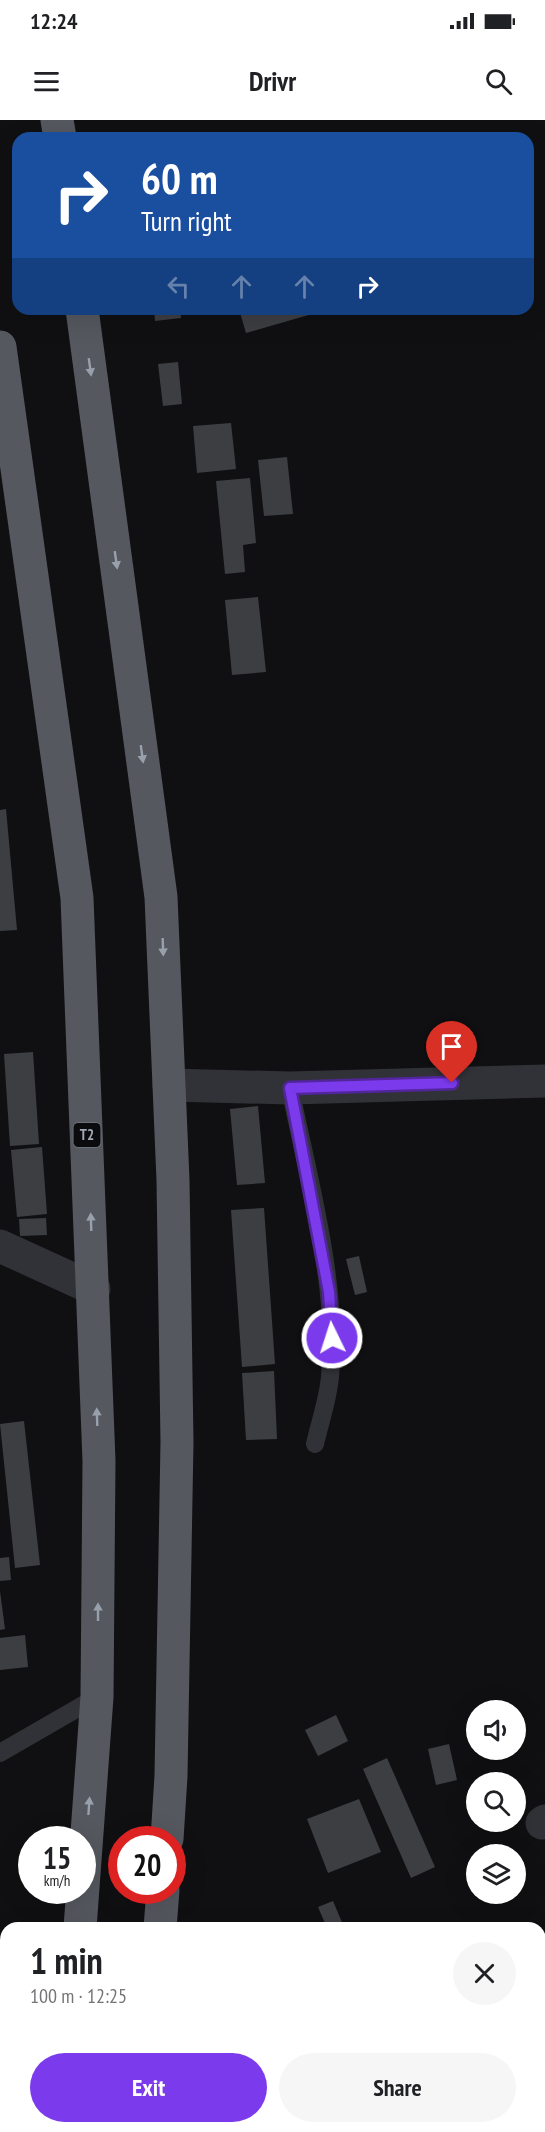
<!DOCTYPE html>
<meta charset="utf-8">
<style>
:root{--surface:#fff;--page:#f6f6f6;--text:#202124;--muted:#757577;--accent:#7c3aed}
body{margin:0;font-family:"PT Sans Narrow",sans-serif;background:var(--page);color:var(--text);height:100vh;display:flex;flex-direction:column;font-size:22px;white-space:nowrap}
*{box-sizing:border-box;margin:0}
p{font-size:20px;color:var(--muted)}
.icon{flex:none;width:33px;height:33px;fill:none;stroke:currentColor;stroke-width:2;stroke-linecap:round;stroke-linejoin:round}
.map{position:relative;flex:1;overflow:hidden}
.side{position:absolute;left:0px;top:1802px;width:546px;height:212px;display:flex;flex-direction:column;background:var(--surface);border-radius:18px 18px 0 0;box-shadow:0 6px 24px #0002}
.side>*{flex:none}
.top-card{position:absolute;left:12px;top:12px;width:522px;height:183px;border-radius:18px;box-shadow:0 6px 24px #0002;background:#1a4fa0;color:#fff;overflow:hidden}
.buttons{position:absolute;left:466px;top:1580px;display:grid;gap:12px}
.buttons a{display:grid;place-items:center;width:60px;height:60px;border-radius:50%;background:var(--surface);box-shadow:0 6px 24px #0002;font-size:30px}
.speed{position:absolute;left:18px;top:1706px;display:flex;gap:12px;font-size:30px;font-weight:700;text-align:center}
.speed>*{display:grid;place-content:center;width:78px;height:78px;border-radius:50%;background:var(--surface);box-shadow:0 6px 24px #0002;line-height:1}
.speed small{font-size:15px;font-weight:400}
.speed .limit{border:9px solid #d22;background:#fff;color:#111}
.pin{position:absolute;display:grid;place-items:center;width:51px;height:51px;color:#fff;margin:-62px -26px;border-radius:50% 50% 50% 0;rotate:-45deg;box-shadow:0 0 6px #0007}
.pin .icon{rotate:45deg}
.me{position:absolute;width:66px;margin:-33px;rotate:356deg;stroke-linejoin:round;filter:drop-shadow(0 0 4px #0008)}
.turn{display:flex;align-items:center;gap:21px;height:126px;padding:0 30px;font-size:27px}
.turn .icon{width:78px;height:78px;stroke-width:2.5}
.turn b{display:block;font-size:42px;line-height:51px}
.lanes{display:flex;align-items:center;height:57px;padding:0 30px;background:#0003;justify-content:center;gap:30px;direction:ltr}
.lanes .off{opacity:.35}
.round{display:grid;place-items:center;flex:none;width:63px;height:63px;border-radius:32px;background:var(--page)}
.headline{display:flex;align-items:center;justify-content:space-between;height:102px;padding:0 30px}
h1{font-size:36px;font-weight:800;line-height:45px}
.cta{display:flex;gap:12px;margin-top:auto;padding:12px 30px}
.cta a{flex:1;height:69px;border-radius:36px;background:var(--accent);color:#fff;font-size:24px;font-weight:800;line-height:69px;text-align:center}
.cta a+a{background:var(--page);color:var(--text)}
.status{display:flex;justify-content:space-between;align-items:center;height:42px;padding:0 30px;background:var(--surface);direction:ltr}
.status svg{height:16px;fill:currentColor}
header{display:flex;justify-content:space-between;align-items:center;height:78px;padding:0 30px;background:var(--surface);font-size:27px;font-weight:800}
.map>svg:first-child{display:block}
.building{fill:#3c3e42}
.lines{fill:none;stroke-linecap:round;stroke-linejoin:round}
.service{stroke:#313237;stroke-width:18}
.minor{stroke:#313237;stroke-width:33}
.trunk{stroke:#55585f;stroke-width:33}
.oneway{fill:#98a0ac}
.route-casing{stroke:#51269a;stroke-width:15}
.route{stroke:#7c3aed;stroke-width:10}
.labels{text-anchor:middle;stroke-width:4.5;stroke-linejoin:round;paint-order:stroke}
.shield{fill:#0b0b0d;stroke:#737982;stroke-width:1.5}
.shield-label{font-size:15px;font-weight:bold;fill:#a0a8b4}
</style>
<div class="status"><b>12:24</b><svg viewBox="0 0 49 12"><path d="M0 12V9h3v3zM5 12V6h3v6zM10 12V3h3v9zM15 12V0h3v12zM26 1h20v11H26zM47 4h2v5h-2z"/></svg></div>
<header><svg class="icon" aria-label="menu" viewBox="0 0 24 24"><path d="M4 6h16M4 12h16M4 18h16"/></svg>Drivr<svg class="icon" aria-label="search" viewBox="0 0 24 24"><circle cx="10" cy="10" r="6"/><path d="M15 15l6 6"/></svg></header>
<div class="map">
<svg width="545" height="2012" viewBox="0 0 545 2012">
<rect width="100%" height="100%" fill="#101012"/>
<!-- building -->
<g class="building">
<polygon points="154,189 180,189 181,198 155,201"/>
<polygon points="239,189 325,189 326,190 246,213"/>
<polygon points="178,242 182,284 163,286 158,244"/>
<polygon points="231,303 236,349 197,353 193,306"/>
<polygon points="287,337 293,394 264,396 258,340"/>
<polygon points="250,358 256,423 243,425 245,452 225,454 216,361"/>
<polygon points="258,477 266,552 232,555 225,480"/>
<polygon points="6,689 17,810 0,811 0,690"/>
<polygon points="33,932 39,1024 10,1026 4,934"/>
<polygon points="258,986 265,1063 237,1065 230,989"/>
<polygon points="42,1027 47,1094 17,1097 11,1030"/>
<polygon points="264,1088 275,1244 242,1247 231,1090"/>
<polygon points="46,1098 47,1115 20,1116 19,1099"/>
<polygon points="359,1136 367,1172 355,1175 346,1139"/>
<polygon points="274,1251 277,1319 246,1320 242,1253"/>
<polygon points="24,1301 40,1445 15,1448 0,1304"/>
<polygon points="9,1437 11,1460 0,1461 0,1438"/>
<polygon points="0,1471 5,1509 0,1510"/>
<polygon points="25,1515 28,1547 0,1550 0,1518"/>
<polygon points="336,1595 348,1621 318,1636 305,1610"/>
<polygon points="449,1624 457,1660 436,1665 428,1629"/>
<polygon points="387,1638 435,1747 411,1758 363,1649"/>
<polygon points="359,1679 381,1732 328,1753 307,1699"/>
<polygon points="333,1781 344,1807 342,1808 327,1808 318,1787"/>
<polygon points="197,2007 236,2007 237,2012 197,2012"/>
</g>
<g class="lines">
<!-- service -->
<g class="service">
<path d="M290,968C308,1057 339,1166 330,1257C328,1279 320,1302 315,1324"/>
<polyline points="0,1633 97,1577"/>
</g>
<!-- minor -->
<g class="minor">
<polyline points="169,965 290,968 545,961"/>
<polyline points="0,1126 94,1169"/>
<polyline points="542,1703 545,1701"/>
<polyline points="0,1881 6,1881"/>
</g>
<!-- trunk -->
<g class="trunk">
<polyline points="57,0 60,18"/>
<polyline points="82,189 161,777 173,1060 177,1322 171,1656 167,1719"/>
<polyline points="0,227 77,778 99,1341 97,1577 80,1808"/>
<polyline points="160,1808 163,1770"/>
<polyline points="58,2012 59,2007"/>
<polyline points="142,2012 143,2007"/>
</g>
</g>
<!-- one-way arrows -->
<defs><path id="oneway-solid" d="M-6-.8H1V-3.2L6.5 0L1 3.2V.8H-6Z" transform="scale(1.5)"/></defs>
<g class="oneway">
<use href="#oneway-solid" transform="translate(90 247) rotate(82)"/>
<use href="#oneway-solid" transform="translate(116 440) rotate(82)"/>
<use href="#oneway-solid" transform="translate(142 634) rotate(82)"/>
<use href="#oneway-solid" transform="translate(163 827) rotate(88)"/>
<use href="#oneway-solid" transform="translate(91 1102) rotate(-92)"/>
<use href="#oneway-solid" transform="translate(97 1297) rotate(-92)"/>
<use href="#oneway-solid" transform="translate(98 1492) rotate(-90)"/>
<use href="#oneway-solid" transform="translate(89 1686) rotate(-86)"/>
</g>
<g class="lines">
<defs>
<polyline id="route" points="332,1218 329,1172 290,968 452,963"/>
</defs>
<!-- route casing -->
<use href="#route" class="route-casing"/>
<!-- route -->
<use href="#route" class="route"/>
</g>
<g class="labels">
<!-- shield labels -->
<rect class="shield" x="73.5" y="1003" width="27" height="24" rx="4.5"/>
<g class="shield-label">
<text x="87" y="1020">T2</text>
</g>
</g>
</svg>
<div class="buttons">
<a><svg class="icon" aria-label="sound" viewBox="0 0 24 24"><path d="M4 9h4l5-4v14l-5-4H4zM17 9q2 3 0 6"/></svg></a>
<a><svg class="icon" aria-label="search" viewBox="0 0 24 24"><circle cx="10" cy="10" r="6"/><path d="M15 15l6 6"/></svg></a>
<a><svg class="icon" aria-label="layers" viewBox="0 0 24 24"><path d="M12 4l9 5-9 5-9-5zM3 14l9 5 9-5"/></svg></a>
</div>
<div class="speed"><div>15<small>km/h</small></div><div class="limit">20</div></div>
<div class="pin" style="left:452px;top:963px;background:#d93025"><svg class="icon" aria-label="arrive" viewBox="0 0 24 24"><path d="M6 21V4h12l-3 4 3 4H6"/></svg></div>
<svg class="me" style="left:332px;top:1218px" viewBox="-20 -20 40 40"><circle r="17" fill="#7c3aed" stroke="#fff" stroke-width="3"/><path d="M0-11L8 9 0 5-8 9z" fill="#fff"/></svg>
<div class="top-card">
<div class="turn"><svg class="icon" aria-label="right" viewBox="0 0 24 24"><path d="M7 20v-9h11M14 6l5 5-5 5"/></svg><div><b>60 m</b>Turn right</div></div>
<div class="lanes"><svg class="icon off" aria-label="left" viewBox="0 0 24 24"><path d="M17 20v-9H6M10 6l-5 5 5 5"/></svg><svg class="icon off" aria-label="ahead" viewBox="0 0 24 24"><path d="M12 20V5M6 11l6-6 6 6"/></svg><svg class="icon off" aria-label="ahead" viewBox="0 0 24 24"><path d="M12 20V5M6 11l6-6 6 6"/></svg><svg class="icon" aria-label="right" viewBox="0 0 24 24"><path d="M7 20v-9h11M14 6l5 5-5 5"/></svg></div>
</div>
<section class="side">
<div class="headline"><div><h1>1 min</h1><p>100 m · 12:25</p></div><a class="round"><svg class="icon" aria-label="close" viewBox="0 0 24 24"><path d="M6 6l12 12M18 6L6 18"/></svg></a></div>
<div class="cta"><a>Exit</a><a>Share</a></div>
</section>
</div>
